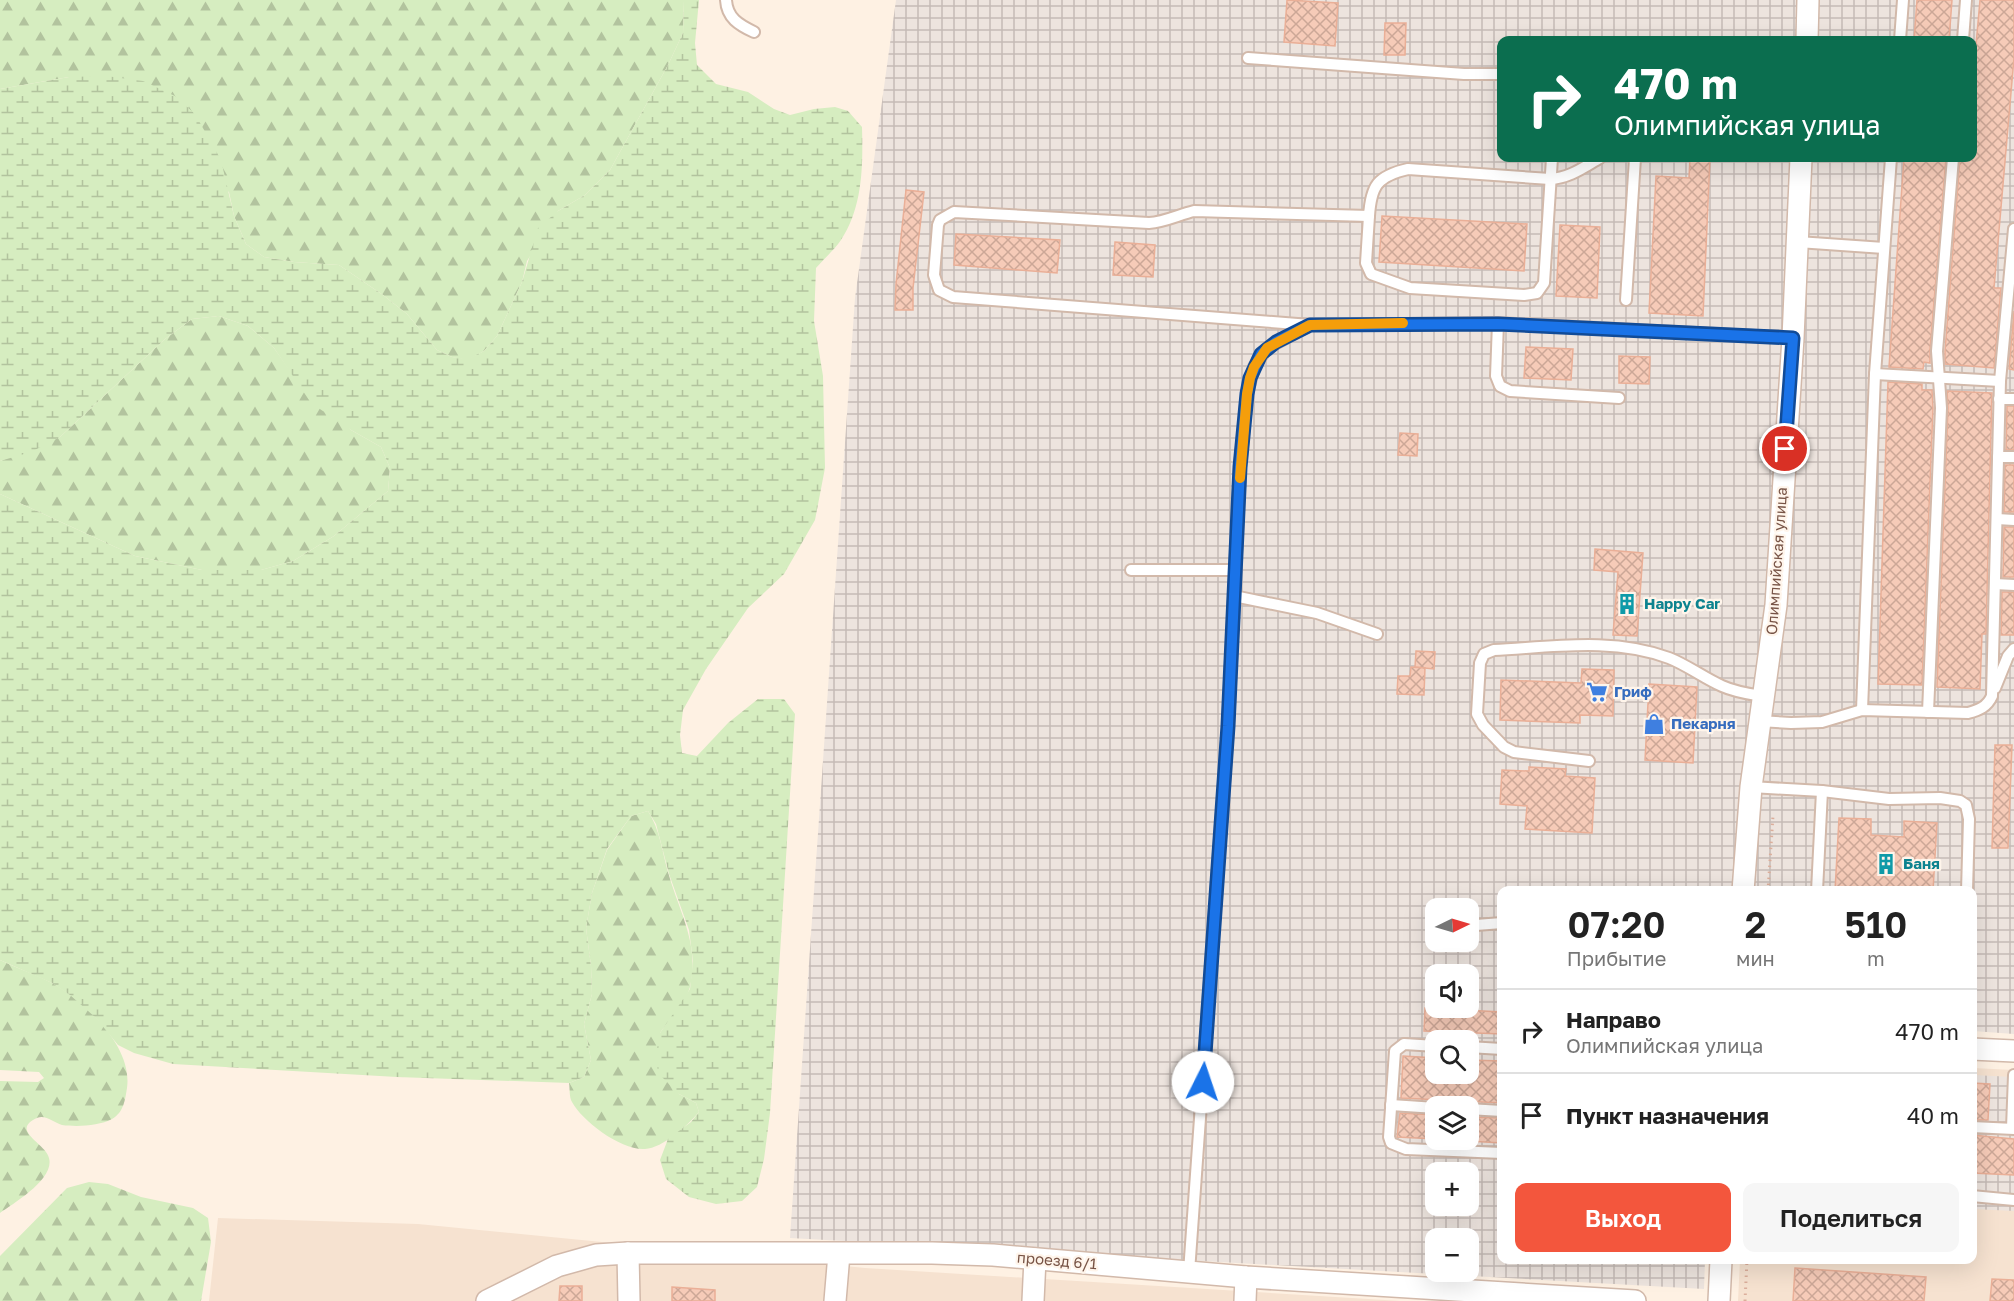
<!DOCTYPE html>
<html lang="ru">
<meta charset="utf-8">
<style>
:root{--surface:#fff;--page:#f6f6f6;--text:#222;--muted:#767676;--line:#e0e0e0;--accent:#f3563d}
body{margin:0;font-family:"Golos Text",sans-serif;background:var(--page);color:var(--text);height:100vh;display:flex;flex-direction:column;font-size:22px;white-space:nowrap}
*{box-sizing:border-box;margin:0}
p{font-size:20px;color:var(--muted)}
.icon{flex:none;width:33px;height:33px;fill:none;stroke:currentColor;stroke-width:2;stroke-linecap:round;stroke-linejoin:round}
.map{position:relative;flex:1;overflow:hidden}
.details{position:absolute;left:1497px;top:886px;width:480px;height:378px;display:flex;flex-direction:column;background:var(--surface);border-radius:12px;box-shadow:0 6px 24px #0002}
.details>*{flex:none}
.guide{position:absolute;left:1497px;top:36px;width:480px;height:126px;border-radius:12px;box-shadow:0 6px 24px #0002;background:#0b6e4f;color:#fff;overflow:hidden}
.needle{width:39px;rotate:85deg}
.fabs{position:absolute;left:1425px;top:898px;display:grid;gap:12px}
.fabs a{display:grid;place-items:center;width:54px;height:54px;border-radius:12px;background:var(--surface);box-shadow:0 6px 24px #0002;font-size:30px}
.pin{position:absolute;display:grid;place-items:center;width:51px;height:51px;color:#fff;margin:-26px;border:3px solid #fff;border-radius:50%;box-shadow:0 2px 6px #0007}
.me{position:absolute;width:66px;margin:-33px;rotate:4deg;stroke-linejoin:round;filter:drop-shadow(0 0 4px #0008)}
.turn{display:flex;align-items:center;gap:21px;height:126px;padding:0 18px;font-size:27px}
.turn .icon{width:78px;height:78px;stroke-width:2.5}
.turn b{display:block;font-size:42px;line-height:51px}
.eta{display:flex;justify-content:space-evenly;align-items:center;height:102px;text-align:center}
.eta b{font-size:36px;font-weight:600;line-height:42px}
.button{display:flex;gap:12px;margin-top:auto;padding:12px 18px}
.button a{flex:1;height:69px;border-radius:12px;background:var(--accent);color:#fff;font-size:24px;font-weight:600;line-height:69px;text-align:center}
.button a+a{background:var(--page);color:var(--text)}
ul{padding:0;list-style:none}
li{display:flex;align-items:center;gap:18px;height:84px;padding:0 18px;border-top:2px solid var(--line)}
li div{flex:1}
li b{display:block;font-size:22px}
li em{font-style:normal}
.map>svg:first-child{display:block}
.residential{fill:#f6e2d0}
.industrial{fill:url(#industrial-grid);fill-rule:evenodd}
.forest{fill:url(#forest-firs)}
.wetland{fill:url(#wetland-marsh)}
.building{fill:url(#building-cross-hatch);stroke:#eaaf97;stroke-width:1.5}
.lines{fill:none;stroke-linecap:round;stroke-linejoin:round}
.service-casing{stroke:#d2b9aa;stroke-width:14}
.minor-casing{stroke:#d2b9aa;stroke-width:24}
.path{stroke:#dbae9b;stroke-width:3;stroke-dasharray:1.5 4.5;stroke-linecap:butt}
.service{stroke:#fff;stroke-width:10}
.minor{stroke:#fff;stroke-width:21}
.route-casing{stroke:#114b97;stroke-width:15}
.route{stroke:#1a73e8;stroke-width:10}
.slow{stroke:#f59e0b;stroke-width:10}
.labels{text-anchor:middle;stroke-width:4.5;stroke-linejoin:round;paint-order:stroke}
.street-label{font-size:15px;fill:#785446;stroke:#fff5eb}
.culture-label{font-size:15px;font-weight:bold;fill:#0d838f;stroke:#fff5eb;text-anchor:start}
.shop-label{font-size:15px;font-weight:bold;fill:#366cbe;stroke:#fff5eb;text-anchor:start}
</style>
<div class="map">
<svg width="2014" height="1301" viewBox="0 0 2014 1301">
<defs>
<pattern id="industrial-grid" width="8" height="8" patternUnits="userSpaceOnUse" patternTransform="scale(1.5)"><rect width="8" height="8" fill="#ede4de"/><path d="M0 4h8M4 0v8" fill="none" stroke="#c5bbb6"/></pattern>
<pattern id="forest-firs" width="22" height="20" patternUnits="userSpaceOnUse" patternTransform="scale(1.5)"><rect width="22" height="20" fill="#d6edc0"/><path d="M5 1l3.5 6h-7zM16 11l3.5 6h-7z" fill="#b2c39e"/></pattern>
<pattern id="wetland-marsh" width="20" height="14" patternUnits="userSpaceOnUse" patternTransform="scale(1.5)"><rect width="20" height="14" fill="#d6edc0"/><path d="M1 5h8M5 5V1M11 12h8M15 12V8" fill="none" stroke="#b2c39e"/></pattern>
<pattern id="building-cross-hatch" width="8" height="8" patternUnits="userSpaceOnUse" patternTransform="scale(1.5)"><rect width="8" height="8" fill="#f6cbb8"/><path d="M0 0l8 8M0 8l8-8" fill="none" stroke="#cca797"/></pattern>
</defs>
<rect width="100%" height="100%" fill="#fef1e3"/>
<!-- residential -->
<g class="residential">
<polygon points="1973,1068 2014,1070 2014,1301 1738,1301 1740,1260 1972,1260"/>
<polygon points="218,1218 418,1224 865,1268 1401,1301 209,1301"/>
</g>
<!-- industrial -->
<g class="industrial">
<path d="M896,0H2014V1034L1973,1031L1972,891H1502V1260H1705L1704,1289L790,1238L855,298ZM1502,40H1972V158H1502ZM1436,909H1468V942H1436ZM1436,975H1468V1008H1436ZM1436,1041H1468V1074H1436ZM1436,1107H1468V1140H1436ZM1436,1173H1468V1206H1436ZM1436,1239H1468V1272H1436Z"/>
<polygon points="1973,1075 2014,1077 2014,1211 1973,1209"/>
</g>
<!-- forest -->
<g class="forest">
<polygon points="0,0 684,0 684,1 683,33 668,65 610,170 585,195 558,211 527,261 522,282 497,336 484,351 468,360 452,357 437,350 407,314 383,295 339,265 294,262 264,257 246,244 234,216 229,192 69,77 0,89"/>
<polygon points="219,316 248,326 274,348 291,372 351,430 381,447 390,468 388,491 334,536 293,561 261,570 202,570 135,556 0,494 0,461 60,437 165,339 192,319"/>
<path d="M648,811C660,830 662,851 668,872C679,912 700,944 690,987C687,1000 668,1021 660,1033L679,1094L696,1103L699,1112C688,1125 663,1148 645,1149C622,1151 582,1121 572,1102C569,1097 570,1089 569,1083L584,1077L591,1060L584,1024L592,994L591,966L586,928L592,893L607,850L631,816Z"/>
<path d="M0,960C17,968 34,974 50,982C84,1000 133,1046 127,1088C125,1100 124,1112 112,1119C99,1126 77,1127 62,1125C52,1122 44,1112 33,1120C13,1132 46,1144 49,1158C55,1179 14,1203 0,1213V1081L38,1082L44,1078L39,1072L0,1070Z"/>
<polygon points="89,1182 108,1184 141,1197 193,1208 208,1218 211,1242 201,1301 0,1301 0,1256 67,1188"/>
</g>
<!-- wetland -->
<path class="wetland" d="M684,0H699L695,43L697,65L716,84L748,92L774,109L790,115L814,109L835,107L848,111L862,127C863,165 863,207 841,240C834,250 824,259 816,268L814,321L823,376L825,468L815,520L784,574L748,608L706,669L683,710L680,735L682,753L697,756L728,723L758,699H784L795,714L770,1113L764,1159L757,1187L742,1201L716,1204L689,1197L666,1179L660,1160L668,1139L691,1122L699,1112L696,1103L679,1094L658,1073L656,1054L660,1033L690,989L693,961L689,930L669,874L656,824L648,811L631,816L607,849L592,893L586,928L591,966L592,994L584,1024L591,1060L584,1077L569,1083L397,1077L173,1064L134,1053L118,1045L96,1018L70,995L52,983L0,960V494L135,556L202,570H261L293,561L334,536L388,491L390,468L381,447L351,430L311,403L274,348L248,326L219,316L192,319L165,339L60,437L31,452L0,461V89L69,77L106,76L143,81L175,96L195,114L221,160L234,216L246,244L264,257L294,262L339,265L383,295L407,314L437,350L452,357L468,359L484,351L497,336L522,282L538,228L558,211L585,195L610,170L668,65L683,33Z"/>
<!-- building -->
<g class="building">
<polygon points="1287,0 1338,3 1335,46 1284,42"/>
<polygon points="1917,0 1952,0 1949,40 1914,40"/>
<polygon points="1980,0 2014,0 2014,58 1994,288 2001,288 1994,368 1945,364 1945,351 1960,158 1972,158 1972,90"/>
<polygon points="1385,23 1406,23 1405,55 1384,55"/>
<polygon points="1690,158 1710,158 1703,316 1649,313 1656,176 1689,178"/>
<polygon points="1904,158 1946,158 1930,350 1930,363 1924,362 1923,369 1889,367"/>
<polygon points="906,190 924,192 913,288 913,310 895,310 896,284"/>
<polygon points="1382,216 1527,224 1524,271 1379,262"/>
<polygon points="1560,225 1600,227 1597,298 1556,296"/>
<polygon points="956,234 1060,240 1057,273 954,265"/>
<polygon points="1115,242 1155,245 1153,277 1113,275"/>
<polygon points="2014,311 2014,370 2009,369"/>
<polygon points="1526,347 1573,349 1571,380 1524,378"/>
<polygon points="1619,356 1650,357 1649,384 1619,383"/>
<polygon points="1888,382 1922,384 1922,390 1932,390 1933,408 1922,685 1878,684"/>
<polygon points="1947,391 1992,393 1986,634 1982,634 1980,689 1937,687 1937,686 1948,408"/>
<polygon points="2007,406 2014,406 2014,450 2006,450"/>
<polygon points="1400,433 1418,434 1417,456 1398,455"/>
<polygon points="2005,465 2014,465 2014,512 2004,512"/>
<polygon points="2004,527 2014,527 2014,577 2003,577"/>
<polygon points="1595,549 1643,553 1637,636 1613,635 1618,572 1594,570"/>
<polygon points="2002,592 2014,592 2014,635 2001,635"/>
<polygon points="1416,651 1435,652 1434,669 1415,667"/>
<polygon points="1411,667 1425,668 1424,695 1397,694 1398,676 1410,676"/>
<polygon points="1582,669 1614,670 1613,716 1580,715 1580,723 1500,720 1501,680 1581,683"/>
<polygon points="1649,684 1697,687 1693,763 1645,760"/>
<polygon points="1995,745 2012,745 2008,848 1992,848"/>
<polygon points="1529,767 1566,769 1565,776 1595,778 1592,833 1525,829 1527,806 1500,804 1502,770 1529,771"/>
<polygon points="1839,818 1871,819 1871,835 1904,837 1904,821 1937,823 1933,891 1835,891"/>
<polygon points="1425,1008 1502,1012 1502,1034 1424,1031"/>
<polygon points="1403,1056 1436,1058 1436,1074 1468,1074 1468,1060 1502,1061 1502,1103 1401,1098"/>
<polygon points="1972,1083 1990,1084 1988,1120 1972,1120"/>
<polygon points="1400,1113 1436,1115 1436,1139 1397,1137"/>
<polygon points="1468,1117 1502,1118 1502,1143 1468,1141"/>
<polygon points="1972,1135 2014,1139 2014,1175 1972,1173"/>
<polygon points="1795,1268 1926,1277 1924,1301 1793,1301"/>
<polygon points="1992,1279 2014,1280 2014,1301 1990,1301"/>
<polygon points="560,1286 582,1286 582,1301 559,1301"/>
<polygon points="672,1287 715,1290 715,1301 672,1301"/>
</g>
<g class="lines">
<defs>
<g id="service">
<path d="M726,0C727,18 739,25 754,32"/>
<polyline points="1900,40 1903,0"/>
<polyline points="1963,40 1966,0"/>
<polyline points="1248,58 1464,74 1502,74"/>
<path d="M1600,158C1584,167 1570,178 1550,179L1408,169C1377,176 1371,186 1369,216L1194,211C1178,215 1165,222 1149,223L954,212L940,220L938,225L934,275L939,290L953,297L1310,325L1498,323L1793,338"/>
<polyline points="1369,216 1366,263 1371,274 1410,288 1524,295 1537,293 1544,283 1552,158"/>
<polyline points="1798,242 1884,248"/>
<polyline points="1626,300 1635,158"/>
<polyline points="1498,323 1496,376 1500,386 1510,391 1619,398"/>
<polyline points="1875,374 2000,381"/>
<polyline points="1999,399 2014,399"/>
<polyline points="1998,457 2014,457"/>
<polyline points="1997,519 2014,520"/>
<polyline points="1131,570 1236,570"/>
<polyline points="1995,584 2014,585"/>
<polyline points="1234,596 1317,613 1377,634"/>
<polyline points="1995,688 2008,656 2014,649"/>
<polyline points="1862,710 1875,374 1891,158"/>
<polyline points="1928,712 1941,408 1937,351 1953,158"/>
<path d="M1759,721L1791,723L1822,722L1862,710L1968,713C1979,710 1987,707 1992,696L2000,381L2014,229"/>
<path d="M1589,761L1514,752L1504,747L1483,725L1477,714L1480,663L1484,654L1494,650C1552,647 1614,637 1669,658C1687,665 1704,678 1722,686C1735,692 1749,694 1762,696"/>
<polyline points="1751,787 1822,791 1889,799 1940,798 1960,801 1966,805 1969,819 1967,891"/>
<polyline points="1817,891 1822,791"/>
<polyline points="1476,925 1502,923"/>
<polyline points="1436,1046 1404,1044 1395,1051 1389,1137 1391,1143 1406,1149 1502,1153"/>
<polyline points="1468,1047 1502,1049"/>
<polyline points="1391,1105 1436,1108"/>
<polyline points="1468,1109 1502,1111"/>
<polyline points="1972,1127 2014,1129"/>
<polyline points="2012,1128 2014,1075"/>
<polyline points="1972,1196 2014,1200"/>
<polyline points="1189,1272 1228,727 1240,467 1247,394 1254,367 1267,348 1310,325"/>
</g>
<g id="minor">
<polyline points="1807,40 1808,0"/>
<polyline points="1743,891 1751,787 1776,605 1793,338 1801,158"/>
<polyline points="1972,1049 2014,1051"/>
<polyline points="628,1253 629,1301"/>
<polyline points="487,1301 557,1266 596,1255 628,1253 932,1253 993,1255 1246,1277 1635,1301"/>
<polyline points="835,1301 839,1254"/>
<polyline points="1033,1301 1035,1259"/>
<polyline points="1245,1301 1246,1277"/>
<polyline points="1719,1301 1721,1260"/>
</g>
</defs>
<!-- service casing -->
<use href="#service" class="service-casing"/>
<!-- minor casing -->
<use href="#minor" class="minor-casing"/>
<!-- path -->
<g class="path">
<polyline points="1768,891 1773,816"/>
<polyline points="1745,1301 1747,1260"/>
</g>
<!-- service -->
<use href="#service" class="service"/>
<!-- minor -->
<use href="#minor" class="minor"/>
</g>
<g class="lines">
<defs>
<polyline id="route" points="1203,1082 1228,726 1240,467 1247,394 1250,378 1261,354 1276,342 1310,325 1498,324 1793,338 1785,449"/>
</defs>
<!-- route casing -->
<use href="#route" class="route-casing"/>
<!-- route -->
<use href="#route" class="route"/>
<!-- slow -->
<polyline class="slow" points="1240,478 1247,394 1250,378 1254,367 1267,348 1310,325 1403,323"/>
</g>
<!-- icons -->
<defs>
<symbol id="building-bare" viewBox="-9 -9 18 18"><path d="M-4-6H4V6H1V3H-1V6H-4ZM-2.5-4.3h1.7v1.8h-1.7ZM.8-4.3h1.7v1.8H.8ZM-2.5-1h1.7V.8h-1.7ZM.8-1h1.7V.8H.8Z" fill="#0f9aa8" stroke="#fff5eb" stroke-width="2.5" paint-order="stroke"/></symbol>
<symbol id="supermarket-bare" viewBox="-9 -9 18 18"><path d="M-6-5.5h2.5l.6 2H6L4.5 2H-2.5L-4.4-4H-6ZM-1.5 3.2a1.3 1.3 0 1 0 .1 0ZM3 3.2a1.3 1.3 0 1 0 .1 0Z" fill="#3f7fe0" stroke="#fff5eb" stroke-width="2.5" paint-order="stroke"/></symbol>
<symbol id="shop-bare" viewBox="-9 -9 18 18"><path d="M-5-2.5h2.3a2.7 3.5 0 0 1 5.4 0H5L5.5 6h-11ZM-1.5-2.5h3a1.5 2.3 0 0 0-3 0Z" fill="#3f7fe0" stroke="#fff5eb" stroke-width="2.5" paint-order="stroke"/></symbol>
</defs>
<g fill-rule="evenodd">
<use href="#building-bare" x="1612" y="589" width="30" height="30"/>
<use href="#supermarket-bare" x="1582" y="677" width="30" height="30"/>
<use href="#shop-bare" x="1639" y="709" width="30" height="30"/>
<use href="#building-bare" x="1871" y="849" width="30" height="30"/>
</g>
<g class="labels">
<!-- street labels -->
<g class="street-label">
<text transform="translate(1777 561) rotate(-86)" y="5">Олимпийская улица</text>
<text transform="translate(1057 1261) rotate(5)" y="5">проезд 6/1</text>
</g>
<!-- culture labels -->
<g class="culture-label">
<text x="1644" y="609">Happy Car</text>
<text x="1903" y="869">Баня</text>
</g>
<!-- shop labels -->
<g class="shop-label">
<text x="1614" y="697">Гриф</text>
<text x="1671" y="729">Пекарня</text>
</g>
</g>
</svg>
<div class="fabs">
<a><svg class="needle" viewBox="-14 -14 28 28"><path d="M0-13l5 13h-10z" fill="#e53935"/><path d="M0 13l5-13h-10z" fill="#767676"/></svg></a>
<a><svg class="icon" aria-label="sound" viewBox="0 0 24 24"><path d="M4 9h4l5-4v14l-5-4H4zM17 9q2 3 0 6"/></svg></a>
<a><svg class="icon" aria-label="search" viewBox="0 0 24 24"><circle cx="10" cy="10" r="6"/><path d="M15 15l6 6"/></svg></a>
<a><svg class="icon" aria-label="layers" viewBox="0 0 24 24"><path d="M12 4l9 5-9 5-9-5zM3 14l9 5 9-5"/></svg></a>
<a>+</a>
<a>−</a>
</div>
<div class="pin" style="left:1785px;top:449px;background:#d93025"><svg class="icon" aria-label="arrive" viewBox="0 0 24 24"><path d="M6 21V4h12l-3 4 3 4H6"/></svg></div>
<svg class="me" style="left:1203px;top:1082px" viewBox="-20 -20 40 40"><circle r="19" fill="#fff"/><path d="M0-13L10 11 0 6-10 11z" fill="#1a73e8"/></svg>
<div class="guide">
<div class="turn"><svg class="icon" aria-label="right" viewBox="0 0 24 24"><path d="M7 20v-9h11M14 6l5 5-5 5"/></svg><div><b>470 m</b>Олимпийская улица</div></div>
</div>
<section class="details">
<div class="eta">
<div><b>07:20</b><p>Прибытие</p></div>
<div><b>2</b><p>мин</p></div>
<div><b>510</b><p>m</p></div>
</div>
<ul>
<li><svg class="icon" aria-label="right" viewBox="0 0 24 24"><path d="M7 20v-9h11M14 6l5 5-5 5"/></svg><div><b>Направо</b><p>Олимпийская улица</p></div><em>470 m</em></li>
<li><svg class="icon" aria-label="arrive" viewBox="0 0 24 24"><path d="M6 21V4h12l-3 4 3 4H6"/></svg><div><b>Пункт назначения</b></div><em>40 m</em></li>
</ul>
<div class="button"><a>Выход</a><a>Поделиться</a></div>
</section>
</div>
